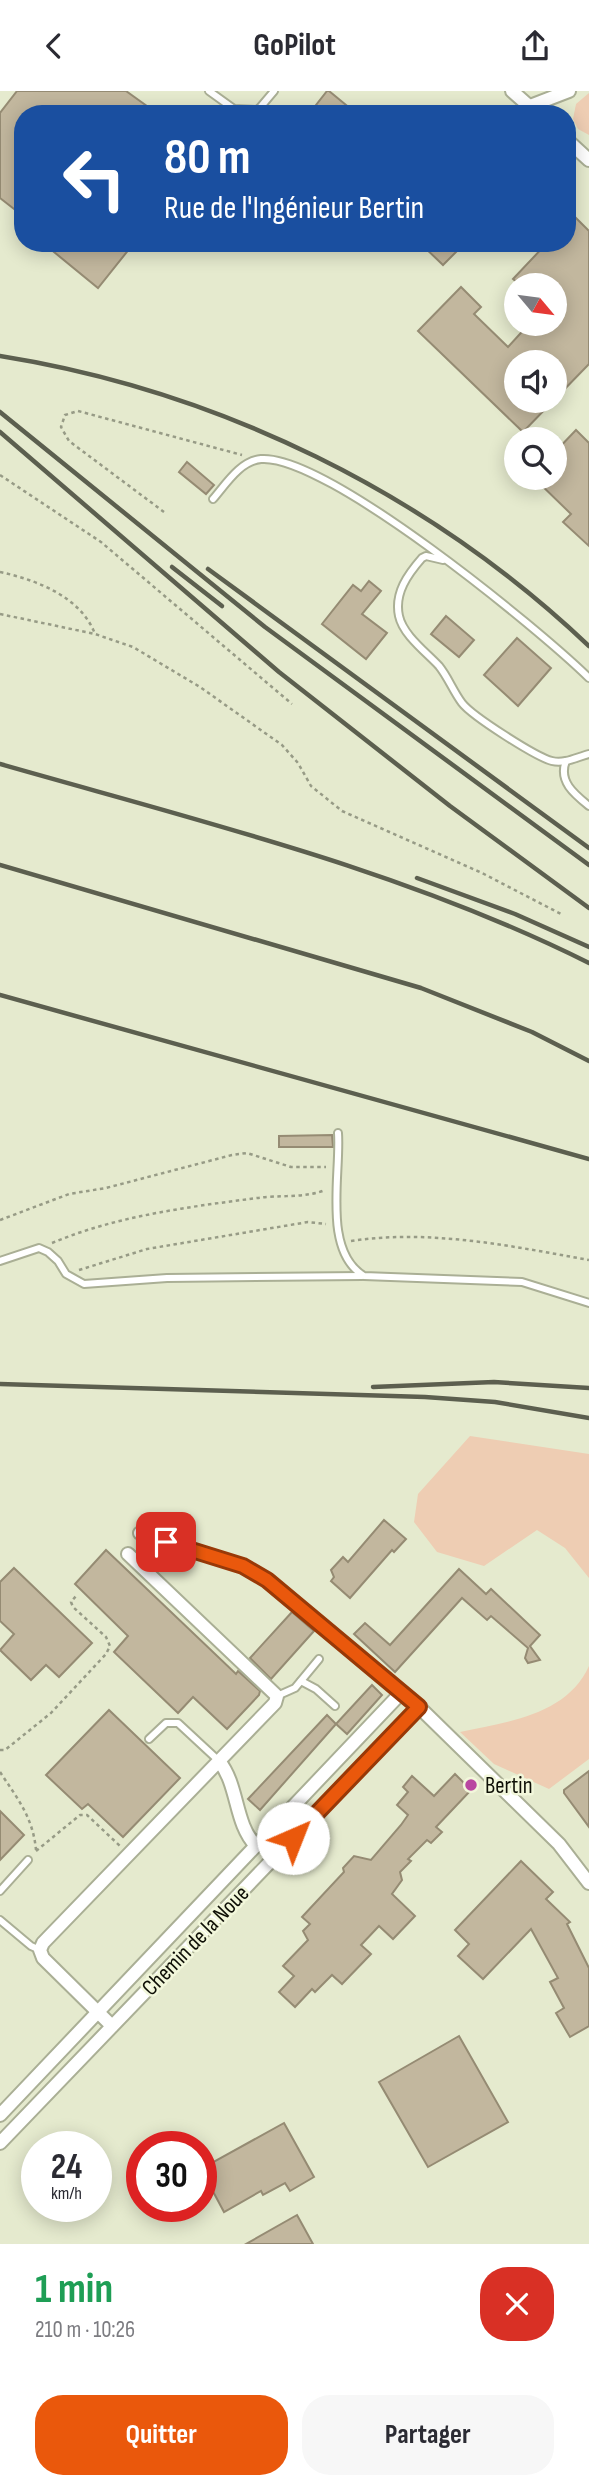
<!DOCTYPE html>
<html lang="fr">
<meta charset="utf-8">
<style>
:root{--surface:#fff;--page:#f7f7f7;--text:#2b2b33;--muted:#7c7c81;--accent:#ea580c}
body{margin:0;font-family:"Sofia Sans Condensed",sans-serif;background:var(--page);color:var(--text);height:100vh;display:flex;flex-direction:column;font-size:26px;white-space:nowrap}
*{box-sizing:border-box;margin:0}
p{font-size:23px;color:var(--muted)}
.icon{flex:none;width:38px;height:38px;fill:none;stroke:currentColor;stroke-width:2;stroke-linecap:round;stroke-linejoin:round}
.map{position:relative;height:2153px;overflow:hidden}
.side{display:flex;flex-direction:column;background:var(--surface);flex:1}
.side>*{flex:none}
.banner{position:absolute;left:14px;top:14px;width:562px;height:147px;border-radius:28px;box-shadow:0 4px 18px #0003;background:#1a4fa0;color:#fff;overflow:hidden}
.needle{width:46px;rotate:119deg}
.tools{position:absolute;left:504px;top:182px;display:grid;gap:14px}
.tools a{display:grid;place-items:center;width:63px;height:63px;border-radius:50%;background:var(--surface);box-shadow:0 4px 18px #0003;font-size:35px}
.speed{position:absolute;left:21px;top:2040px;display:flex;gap:14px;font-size:35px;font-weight:700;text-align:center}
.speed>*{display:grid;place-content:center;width:91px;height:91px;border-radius:50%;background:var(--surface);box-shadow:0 4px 18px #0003;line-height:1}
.speed small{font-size:18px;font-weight:400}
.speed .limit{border:10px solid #d22;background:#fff;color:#111}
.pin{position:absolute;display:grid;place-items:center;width:60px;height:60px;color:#fff;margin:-30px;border-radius:14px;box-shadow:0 4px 10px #0006}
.me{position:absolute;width:77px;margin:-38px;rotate:44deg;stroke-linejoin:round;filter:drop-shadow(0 0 5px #0008)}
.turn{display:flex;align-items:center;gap:24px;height:147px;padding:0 35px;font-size:32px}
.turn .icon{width:91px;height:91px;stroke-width:2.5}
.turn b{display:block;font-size:49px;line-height:60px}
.round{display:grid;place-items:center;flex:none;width:74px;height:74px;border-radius:28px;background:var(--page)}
.summary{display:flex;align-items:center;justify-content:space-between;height:119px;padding:0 35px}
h1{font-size:42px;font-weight:700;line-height:52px;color:#1e9e55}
.cta{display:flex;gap:14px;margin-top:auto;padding:14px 35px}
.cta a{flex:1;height:80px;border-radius:28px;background:var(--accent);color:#fff;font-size:28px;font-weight:700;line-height:80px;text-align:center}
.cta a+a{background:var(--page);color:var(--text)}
header{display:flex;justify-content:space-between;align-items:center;height:91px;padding:0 35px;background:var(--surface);font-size:32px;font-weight:700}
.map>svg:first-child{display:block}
.green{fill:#eecdb3}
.building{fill:#c2b79e;stroke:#958b73;stroke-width:2}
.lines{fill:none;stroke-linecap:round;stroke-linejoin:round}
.service-casing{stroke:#aaaf95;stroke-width:10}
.minor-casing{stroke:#aaaf95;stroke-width:16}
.path{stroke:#979b86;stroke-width:2.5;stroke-dasharray:3.5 3.5;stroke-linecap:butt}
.service{stroke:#fff;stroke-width:6}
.minor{stroke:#fff;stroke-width:12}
.rail{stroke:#5c5f4f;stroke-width:4.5}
.route-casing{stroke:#983908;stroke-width:18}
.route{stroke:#ea580c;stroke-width:12}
.poi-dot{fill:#b947a1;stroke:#f2f7db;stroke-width:2.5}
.labels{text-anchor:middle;stroke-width:5;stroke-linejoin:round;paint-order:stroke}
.poi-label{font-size:23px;fill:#0e0f06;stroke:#f2f7db;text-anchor:start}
.street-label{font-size:23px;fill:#0e0f06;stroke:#f2f7db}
</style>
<header><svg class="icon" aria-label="back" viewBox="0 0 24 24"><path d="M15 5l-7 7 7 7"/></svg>GoPilot<svg class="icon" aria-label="share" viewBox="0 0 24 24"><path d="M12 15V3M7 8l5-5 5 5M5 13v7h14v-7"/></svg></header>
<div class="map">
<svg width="589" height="2153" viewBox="0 0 589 2153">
<rect width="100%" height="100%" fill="#e5eace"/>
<!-- green -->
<g class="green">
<polygon points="589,2 589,44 578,38 573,28 576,13"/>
<polygon points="470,1345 589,1363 589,1487 565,1457 537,1439 484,1475 437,1461 414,1431 418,1403"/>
<path d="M589,1575V1668L549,1698L494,1673L460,1641C507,1631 567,1624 589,1575Z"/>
</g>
<!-- building -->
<g class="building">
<polygon points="17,0 126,0 158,23 23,23 23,125 0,107 0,22"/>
<polygon points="327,0 329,0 357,23 309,23"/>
<polygon points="574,125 589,140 589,273 555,308 555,271 516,271 516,310 553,310 523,341 418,240 461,196 481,216 474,223 508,256 529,233 555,233 555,194 520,194 513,188 547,152 567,152 567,132"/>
<polygon points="43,152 134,152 98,197"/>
<polygon points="420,152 465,152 443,174"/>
<polygon points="576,339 589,352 589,455 563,431 571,423 534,387 555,387 555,361"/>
<polygon points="187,371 214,394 206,403 179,381"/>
<polygon points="369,490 381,500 362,523 387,542 366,568 322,533 353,494 361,500"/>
<polygon points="446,525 474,549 459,566 431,543"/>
<polygon points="517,547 551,577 518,615 484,584"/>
<polygon points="332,1044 333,1056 279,1056 279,1045"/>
<polygon points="384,1429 406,1448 394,1461 392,1459 350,1507 331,1490 334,1486 331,1479 343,1466 348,1471"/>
<polygon points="106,1459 236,1583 238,1580 260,1600 259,1604 227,1638 193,1606 178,1622 114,1561 128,1545 75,1493"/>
<polygon points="14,1477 92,1552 59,1586 46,1574 31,1589 0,1559 14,1543 0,1530 0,1491"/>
<polygon points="459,1478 486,1503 491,1498 540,1544 530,1555 540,1569 528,1572 525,1567 528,1557 491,1525 487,1529 462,1507 395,1581 354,1543 365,1532 390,1554"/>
<polygon points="292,1521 314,1540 271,1588 250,1567"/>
<polygon points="372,1594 382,1604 347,1643 336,1633 260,1719 248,1708 327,1624 336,1633"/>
<polygon points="109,1619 180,1687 123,1746 88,1713 82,1718 46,1684"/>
<polygon points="589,1680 589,1736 564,1702 564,1699"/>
<polygon points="455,1683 471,1699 436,1736 442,1741 431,1752 427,1749 408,1768 411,1770 400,1781 402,1789 392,1803 415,1825 393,1848 379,1835 361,1854 371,1863 342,1893 332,1884 315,1901 312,1898 295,1916 279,1901 294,1885 283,1875 308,1849 303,1840 310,1833 302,1826 344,1781 343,1777 354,1765 371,1769 401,1734 408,1724 397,1714 408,1701 403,1696 412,1685 434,1705"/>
<polygon points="0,1720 24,1744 0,1769"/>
<polygon points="521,1770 553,1801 546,1808 570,1831 567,1833 589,1877 589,1935 570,1946 556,1922 564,1917 550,1891 558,1887 531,1838 483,1888 458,1865 469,1853 455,1839"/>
<polygon points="459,1945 508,2031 428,2076 379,1991"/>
<polygon points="284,2032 314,2086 290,2100 285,2092 263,2104 261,2100 224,2121 201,2078"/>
<polygon points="297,2124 313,2153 246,2153"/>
</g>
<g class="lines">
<defs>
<g id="service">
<polyline points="209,0 234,18 258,19 274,0"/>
<path d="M213,408C226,393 240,370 261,368C326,363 539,538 589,587"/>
<path d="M443,469L426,465L422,467C408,483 394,502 399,525C403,544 426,561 439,575C448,586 453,600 462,612C472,625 536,666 552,670C565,673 577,666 589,663"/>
<path d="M566,670C558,690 574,703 589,715"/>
<path d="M338,1042C341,1083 322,1160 364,1185L522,1191L589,1212"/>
<polyline points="0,1170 39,1157 48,1161 58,1170 66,1183 84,1193 167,1187 362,1185"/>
<polyline points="301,1590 316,1598 335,1615"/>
<polyline points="277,1605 295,1597 319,1568"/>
<polyline points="149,1648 166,1632 178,1632 219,1670"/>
<polyline points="0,1800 28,1769"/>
<polyline points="0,1829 31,1855 40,1859"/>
</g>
<g id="minor">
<polyline points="512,0 538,23"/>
<polyline points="530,15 569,0"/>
<polyline points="567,49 589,69"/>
<polyline points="140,1442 243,1475 267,1489 419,1616 559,1753 589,1792"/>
<path d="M219,1670C239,1695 234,1732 256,1755"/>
<polyline points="112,1935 43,1867 40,1859 43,1852 275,1612 277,1605 128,1463"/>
<polyline points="0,2024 401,1602"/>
<polyline points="0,2052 419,1616"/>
</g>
</defs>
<!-- service casing -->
<use href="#service" class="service-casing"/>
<!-- minor casing -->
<use href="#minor" class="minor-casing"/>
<!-- path -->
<g class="path">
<polyline points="0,384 101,451 292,613"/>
<polyline points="164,421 69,350 61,336 65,324 78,320 242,364"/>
<path d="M0,481C37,489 81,506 95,543"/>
<polyline points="0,523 95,543 133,556 200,596 282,654 298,672 311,695 342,720 482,782 561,823"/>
<polyline points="0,1129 69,1103 106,1097 232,1064 247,1062 291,1076 326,1076"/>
<path d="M351,1150C430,1138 511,1155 589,1169"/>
<path d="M52,1152C116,1125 188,1116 257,1107C278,1104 307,1107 325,1099"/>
<polyline points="79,1179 147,1158 308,1131 326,1133"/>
<polyline points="0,1659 5,1659 51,1622 106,1563 110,1555 106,1546 73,1516 71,1511 76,1505"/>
<path d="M0,1681C17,1707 33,1726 36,1759"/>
<polyline points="36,1760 80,1724 87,1724 120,1755"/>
</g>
<!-- service -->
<use href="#service" class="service"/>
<!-- minor -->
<use href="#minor" class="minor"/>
<!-- rail -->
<g class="rail">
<path d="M0,265C219,300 428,402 589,555"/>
<polyline points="0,321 265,536 589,774"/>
<polyline points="0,341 279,581 450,715 589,817"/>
<polyline points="172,476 222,515"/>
<polyline points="208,478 589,757"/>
<path d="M0,673C199,730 403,779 589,872"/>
<polyline points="0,774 421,897 532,941 589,970"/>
<polyline points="417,787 515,823 589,856"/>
<polyline points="0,904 589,1068"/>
<polyline points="0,1293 425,1306 495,1311 589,1327"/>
<polyline points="373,1296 494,1291 589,1297"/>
</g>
</g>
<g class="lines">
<defs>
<polyline id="route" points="166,1451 243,1475 267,1489 419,1616 293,1747"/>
</defs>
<!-- route casing -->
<use href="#route" class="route-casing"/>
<!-- route -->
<use href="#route" class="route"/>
</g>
<!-- markers -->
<circle class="poi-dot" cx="471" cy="1694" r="7"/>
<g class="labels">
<!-- poi labels -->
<g class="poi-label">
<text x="485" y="1702">Bertin</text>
</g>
<!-- street labels -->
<g class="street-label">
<text transform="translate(195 1849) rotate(-46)" y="8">Chemin de la Noue</text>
</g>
</g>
</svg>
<div class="tools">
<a><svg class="needle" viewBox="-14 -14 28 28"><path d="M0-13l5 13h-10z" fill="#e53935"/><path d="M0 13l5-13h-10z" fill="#7c7c81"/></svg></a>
<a><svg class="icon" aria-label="sound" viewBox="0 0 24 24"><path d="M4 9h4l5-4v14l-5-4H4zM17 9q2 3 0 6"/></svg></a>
<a><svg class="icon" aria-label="search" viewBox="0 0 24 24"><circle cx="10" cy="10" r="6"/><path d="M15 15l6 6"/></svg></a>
</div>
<div class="speed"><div>24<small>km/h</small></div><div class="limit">30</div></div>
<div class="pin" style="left:166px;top:1451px;background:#d93025"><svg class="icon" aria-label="arrive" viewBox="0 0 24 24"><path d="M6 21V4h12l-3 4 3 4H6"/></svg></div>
<svg class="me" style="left:293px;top:1747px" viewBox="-20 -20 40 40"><circle r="19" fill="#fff"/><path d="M0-13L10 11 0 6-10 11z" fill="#ea580c"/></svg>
<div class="banner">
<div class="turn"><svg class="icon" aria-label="left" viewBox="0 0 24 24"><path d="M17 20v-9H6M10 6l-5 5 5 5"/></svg><div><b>80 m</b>Rue de l'Ingénieur Bertin</div></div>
</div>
</div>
<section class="side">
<div class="summary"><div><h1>1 min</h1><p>210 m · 10:26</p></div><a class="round" style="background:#d93025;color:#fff"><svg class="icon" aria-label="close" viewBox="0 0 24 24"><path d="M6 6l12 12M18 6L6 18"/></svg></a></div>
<div class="cta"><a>Quitter</a><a>Partager</a></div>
</section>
